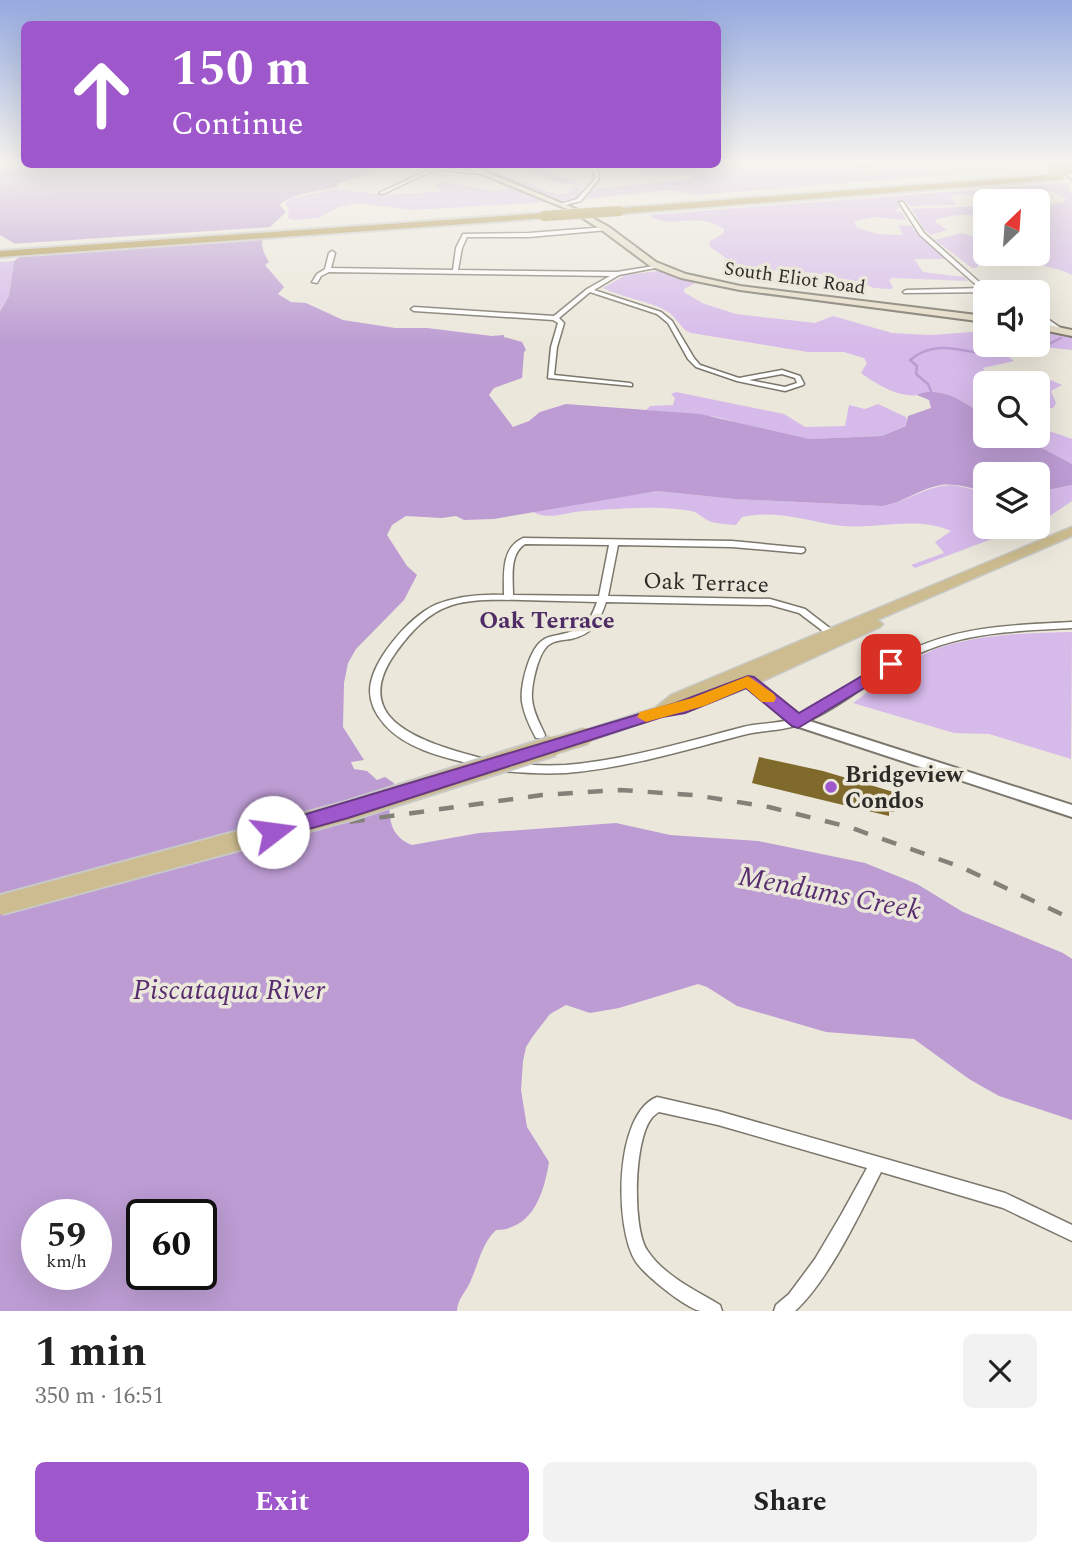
<!DOCTYPE html>
<meta charset="utf-8">
<style>
:root{--surface:#fff;--page:#f2f2f2;--text:#222;--muted:#767676;--accent:#9f58cb}
body{margin:0;font-family:Spectral,serif;background:var(--page);color:var(--text);height:100vh;display:flex;flex-direction:column;font-size:26px;white-space:nowrap}
*{box-sizing:border-box;margin:0}
p{font-size:23px;color:var(--muted)}
.icon{flex:none;width:38px;height:38px;fill:none;stroke:currentColor;stroke-width:2;stroke-linecap:round;stroke-linejoin:round}
.map{position:relative;height:1311px;overflow:hidden}
.side{display:flex;flex-direction:column;background:var(--surface);flex:1}
.side>*{flex:none}
.top-card{position:absolute;left:21px;top:21px;width:700px;height:147px;border-radius:10px;box-shadow:0 7px 28px #0002;background:#9f58cb;color:#fff;overflow:hidden}
.needle{width:46px;rotate:25deg}
.buttons{position:absolute;left:973px;top:189px;display:grid;gap:14px}
.buttons a{display:grid;place-items:center;width:77px;height:77px;border-radius:10px;background:var(--surface);box-shadow:0 7px 28px #0002;font-size:35px}
.speed{position:absolute;left:21px;top:1199px;display:flex;gap:14px;font-size:35px;font-weight:700;text-align:center}
.speed>*{display:grid;place-content:center;width:91px;height:91px;border-radius:50%;background:var(--surface);box-shadow:0 7px 28px #0002;line-height:1}
.speed small{font-size:18px;font-weight:400}
.speed .limit{border:4px solid #111;border-radius:10px;background:#fff;color:#111}
.pin{position:absolute;display:grid;place-items:center;width:60px;height:60px;color:#fff;margin:-30px;border-radius:14px;box-shadow:0 4px 10px #0006}
.me{position:absolute;width:77px;margin:-38px;rotate:75deg;stroke-linejoin:round;filter:drop-shadow(0 0 5px #0008)}
.turn{display:flex;align-items:center;gap:24px;height:147px;padding:0 35px;font-size:32px}
.turn .icon{width:91px;height:91px;stroke-width:2.5}
.turn b{display:block;font-size:49px;line-height:60px}
.round{display:grid;place-items:center;flex:none;width:74px;height:74px;border-radius:10px;background:var(--page)}
.headline{display:flex;align-items:center;justify-content:space-between;height:119px;padding:0 35px}
h1{font-size:42px;font-weight:700;line-height:52px}
.primary-button{display:flex;gap:14px;margin-top:auto;padding:14px 35px}
.primary-button a{flex:1;height:80px;border-radius:10px;background:var(--accent);color:#fff;font-size:28px;font-weight:700;line-height:80px;text-align:center}
.primary-button a+a{background:var(--page);color:var(--text)}
.map>svg:first-child{display:block}
.green{fill:#d6baea}
.water{fill:#bc9cd3;fill-rule:evenodd}
.pier{fill:#ebe7db}
.lines{fill:none;stroke-linecap:round;stroke-linejoin:round}
.stream{stroke:#bc9cd3;stroke-width:2.5}
.building{fill:#806a2b}
.minor-casing{stroke:#7b776c;stroke-width:3}
.tertiary-casing{stroke:#7b776c;stroke-width:4}
.secondary-casing{stroke:#7b776c;stroke-width:4}
.primary-casing{stroke:#c8c8c7;stroke-width:3}
.motorway-casing{stroke:#c8c8c7;stroke-width:4}
.minor{fill:#fff;fill-rule:evenodd}
.tertiary{fill:#fff;fill-rule:evenodd}
.secondary{fill:#e6ddc7;fill-rule:evenodd}
.primary{fill:#ccbc8f;fill-rule:evenodd}
.motorway{fill:#aa8f44;fill-rule:evenodd}
.rail{stroke:#848179;stroke-width:4.5;stroke-dasharray:15 15;stroke-linecap:butt}
.primary-bridge-far1-casing{stroke:#c8c8c7;stroke-width:19;stroke-linecap:butt}
.primary-bridge-casing{stroke:#c8c8c7;stroke-width:23;stroke-linecap:butt}
.motorway-bridge-casing{stroke:#c8c8c7;stroke-width:11;stroke-linecap:butt}
.primary-bridge-far1{stroke:#ccbc8f;stroke-width:16}
.primary-bridge{stroke:#ccbc8f;stroke-width:19}
.motorway-bridge{stroke:#aa8f44;stroke-width:10}
.route{fill:#9f58cb;stroke:#673984;stroke-width:2}
.slow{fill:#f59e0b}
.poi-dot{fill:#9f58cb;stroke:#ebe7db;stroke-width:2.5}
.labels{text-anchor:middle;stroke-width:7;stroke-linejoin:round;paint-order:stroke}
.far-street-label{font-size:19px;fill:#2d2b27;stroke:#ebe7db}
.street-label{font-size:23px;fill:#2d2b27;stroke:#ebe7db}
.poi-label{font-size:23px;font-weight:bold;fill:#2d2b27;stroke:#ebe7db;text-anchor:start}
.neighbourhood-label{font-size:24px;font-weight:bold;fill:#4f2c65;stroke:#ebe7db}
.near-water-label{font-size:28px;font-style:italic;fill:#562c6f;stroke:#ebe7db}
</style>
<div class="map">
<svg width="1072" height="1311" viewBox="0 0 1072 1311">
<rect width="100%" height="100%" fill="#ebe7db"/>
<!-- green -->
<g class="green">
<polygon points="718,161 793,162 796,170 881,172 877,161 921,162 928,174 1044,165 1040,161 1047,161 1052,166 697,195 670,190 585,199 594,189 695,179 685,173 638,172 624,165 718,164"/>
<polygon points="470,165 526,165 550,170 558,176 585,186 554,181 529,171 527,170 532,168 529,167 493,172"/>
<polygon points="497,175 504,175 555,194 565,194 574,187 583,190 575,200 561,201"/>
<polygon points="443,182 493,191 512,188 550,202 412,210 358,203 339,207 318,218 294,220 288,218 289,210 285,203 292,198 337,189 383,195 438,192 441,190 434,185"/>
<path d="M1063,183H1067L1072,193V275C1062,268 1000,255 989,258C983,259 980,264 976,268H972L935,240L962,233L985,240V254H1038V208L1063,202L1066,199C1054,189 1031,185 1020,196L952,195L950,197L957,205L910,206L905,202L897,201L900,208L893,211L902,212L906,220L874,217L854,221L857,228L878,234L903,235L898,225L911,226L921,238L947,259H914L923,272L964,277L968,281L893,278L889,280L893,288L891,289L874,288L860,282L815,273L740,268L709,246L710,241L724,233V229C696,210 668,231 649,215Z"/>
<polygon points="985,206 985,215 957,215 936,219 935,222 947,230 931,235 923,228 912,209"/>
<polygon points="14,261 9,296 0,310 0,262"/>
<path d="M659,271L697,282L684,289V292L702,303L736,314L815,323L833,316L892,333L931,335L985,331V345H1038V330L1072,337V350L1024,345L1003,348L1002,352L1014,361L983,368L991,383H985V415C971,406 956,397 940,393C931,390 926,393 918,395C899,398 876,384 861,373L867,363L864,358L844,352H808L691,333C680,329 677,317 667,311C647,300 623,298 603,288L626,275Z"/>
<polygon points="1046,378 1062,385 1051,391 1056,403 1053,408 1038,409 1038,383 1035,383"/>
<polygon points="676,392 784,414 805,427 845,426 849,405 865,409 878,404 906,417 908,425 882,436 809,439 781,435 717,417 646,410 650,406 673,405 675,398 671,394"/>
<polygon points="1038,427 1072,439 1072,464 1020,436 1038,436"/>
<path d="M953,485L985,492V527H1011L997,537L915,568L911,565L944,553L935,542L951,531C916,516 879,529 843,526C810,522 775,509 742,517L736,525C727,524 717,524 709,521C702,518 698,512 691,511C656,505 618,509 583,511C567,512 544,522 531,510L657,491L734,499L883,506C907,502 927,485 953,485Z"/>
<polygon points="1072,485 1072,501 1047,518 1038,520 1038,492"/>
<path d="M1072,632L1071,759L989,734L954,733L853,703C878,685 904,662 933,650C976,634 1028,633 1072,632Z"/>
</g>
<!-- water -->
<path class="water" d="M0,161H24V164L383,165L370,173L336,184L339,186C322,192 291,192 280,205L286,212C270,228 252,236 269,262L265,265L284,287L278,294L291,302L306,303L343,320L395,328H427L492,336L504,335V337L522,342L526,350L524,352L522,378L494,388L489,395L513,427L529,421L540,412L566,404L700,414L809,439L882,436L906,426L908,416L931,408L929,400L917,395C940,384 966,404 985,415V436H1020L1072,464V485L1038,492V474H985V492C971,488 956,483 941,485C920,488 903,503 883,506L734,499L657,491L494,519L464,520L456,516L442,518L406,516L392,525L387,535L407,566L417,575L404,600L356,649L348,663L344,683L343,727L364,760L351,762L354,769L367,771L377,780L385,777L394,783C387,806 385,835 412,845L479,833L616,823L670,835L758,841L865,863L917,884L963,912L1063,953L1072,959V1120L999,1096L969,1079L914,1039L826,1032L737,1006L707,987L698,984L619,1008L590,1013L566,1005L550,1014L533,1036L526,1047L523,1061L521,1090L527,1127L549,1162C544,1193 533,1229 496,1230C481,1245 479,1262 471,1280C467,1291 457,1299 457,1311H0V311L9,296L14,261L24,254L17,245L0,235ZM37,1214H96V1274H37ZM142,1214H201V1274H142Z"/>
<!-- pier -->
<polygon class="pier" points="273,227 267,238 14,257 19,253 10,244"/>
<g class="lines">
<!-- stream -->
<g class="stream">
<polyline points="1038,340 1049,344 1061,338"/>
<path d="M931,391L928,384L916,374L917,366L910,360C933,341 956,349 983,354L989,352L990,346L1001,345"/>
</g>
</g>
<!-- building -->
<polygon class="building" points="759,757 823,771 897,793 894,812 889,811 889,816 752,783"/>
<g class="lines">
<defs>
<g id="minor">
<polygon points="794,161 869,165 869,161 873,161 873,166 871,167"/>
<polygon points="583,164 589,164 598,170 599,179 581,201 561,206 561,204 577,199 595,179 594,172"/>
<polygon points="435,167 484,173 482,174 436,169 383,194 379,193"/>
<polygon points="899,202 903,202 924,233 978,281 996,292 904,293 903,292 906,290 983,288 974,283 920,235"/>
<path d="M606,227L608,228V230L529,237H467L462,248L458,270L617,272L660,265V267L619,275L594,290L661,312L672,321L694,358L700,365L739,378L782,370L800,376L804,384L803,385L785,391L737,381L696,367L688,359L668,323L657,314L590,292L559,318L564,323L557,347L554,375L630,383L632,384V386L548,378L551,347L558,323L553,320L414,311L411,309L414,307L554,316L587,289L610,276L329,272L321,276L317,283L312,282L317,274L325,269L329,253L332,251L335,253L331,268L453,270L456,248L463,234L529,233ZM782,374L795,378L797,383L785,387L749,380Z"/>
<polygon points="1038,312 1062,329 1062,331 1058,331 1038,317"/>
<path d="M523,538L732,541L804,548L805,550L804,552L801,553L732,547L618,545L608,596L770,599L805,609L840,636L835,639L832,638L799,613L770,605L606,602C599,622 593,634 571,639C564,640 556,640 550,644C538,651 531,686 532,699C533,712 540,724 545,735L544,738H536C530,727 524,714 522,702C520,686 529,649 543,640C547,637 553,636 558,635C584,629 588,627 597,602C572,601 547,601 522,600C499,600 475,598 452,605C427,613 411,632 396,652C342,727 440,746 491,761L492,764L491,767L487,768C453,759 409,752 385,725C377,716 370,704 370,691C370,662 409,617 435,605C457,596 481,594 504,595C504,574 501,548 523,538ZM525,544L609,545L599,596L513,595C513,578 509,554 525,544Z"/>
<path d="M1072,622V628C1015,631 957,632 906,660C872,679 837,710 801,724C783,731 762,730 743,735C685,750 627,768 566,773C545,774 523,773 502,771L498,770L497,767L498,764L502,763C523,765 545,766 566,765C626,760 685,742 743,727C760,723 779,724 796,718C833,704 865,674 901,655C954,626 1013,625 1072,622Z"/>
<path d="M657,1097L718,1111L1005,1193L1072,1225V1241L1003,1208L881,1172C860,1213 829,1280 795,1311H774L776,1305L789,1294L815,1259L841,1215L867,1168L718,1125L659,1112C657,1113 652,1117 651,1119C634,1141 632,1227 647,1250C663,1275 695,1290 720,1305L722,1311C715,1311 707,1311 701,1311C686,1309 645,1275 636,1262C614,1228 614,1114 657,1097Z"/>
</g>
<g id="tertiary">
<polygon points="1052,161 1058,161 1072,174 1072,179"/>
<polygon points="742,672 746,673 803,719 1072,805 1072,817 793,725 738,679 736,676 738,673"/>
</g>
<g id="secondary">
<polygon points="457,164 467,164 576,209 609,227 656,262 686,274 740,286 985,316 985,322 740,290 681,278 650,266 603,231 572,211"/>
<polygon points="1038,323 1072,330 1072,336 1038,329"/>
</g>
<polygon id="primary" points="1072,527 1072,536 877,620 883,624 880,627 754,685 683,713 671,713 586,742 580,740 577,736 580,732 655,708 671,695"/>
<g id="motorway">
<polygon points="1060,174 1063,175 1063,179 619,214 614,211 619,208"/>
<polygon points="544,213 549,216 547,218 0,257 0,251"/>
</g>
</defs>
<!-- minor casing -->
<use href="#minor" class="minor-casing"/>
<!-- tertiary casing -->
<use href="#tertiary" class="tertiary-casing"/>
<!-- secondary casing -->
<use href="#secondary" class="secondary-casing"/>
<!-- primary casing -->
<use href="#primary" class="primary-casing"/>
<!-- motorway casing -->
<use href="#motorway" class="motorway-casing"/>
<!-- minor -->
<use href="#minor" class="minor"/>
<!-- tertiary -->
<use href="#tertiary" class="tertiary"/>
<!-- secondary -->
<use href="#secondary" class="secondary"/>
<!-- primary -->
<use href="#primary" class="primary"/>
<!-- motorway -->
<use href="#motorway" class="motorway"/>
<!-- rail -->
<polyline class="rail" points="0,905 269,833 542,795 620,790 694,795 769,807 849,827 961,867 1072,919"/>
<defs>
<polyline id="primary-bridge-far1" points="547,748 586,736"/>
<polyline id="primary-bridge" points="0,905 348,811 553,746"/>
<g id="motorway-bridge">
<polyline points="1052,170 1072,168"/>
<polyline points="544,216 619,211"/>
</g>
</defs>
<!-- primary-bridge-far1 casing -->
<use href="#primary-bridge-far1" class="primary-bridge-far1-casing"/>
<!-- primary-bridge casing -->
<use href="#primary-bridge" class="primary-bridge-casing"/>
<!-- motorway-bridge casing -->
<use href="#motorway-bridge" class="motorway-bridge-casing"/>
<!-- primary-bridge-far1 -->
<use href="#primary-bridge-far1" class="primary-bridge-far1"/>
<!-- primary-bridge -->
<use href="#primary-bridge" class="primary-bridge"/>
<!-- motorway-bridge -->
<use href="#motorway-bridge" class="motorway-bridge"/>
</g>
<!-- sky -->
<linearGradient id="sky" x2="0" y2="1"><stop stop-color="#96aae0"/><stop offset="0.47" stop-color="#f6f4ef"/><stop offset="1" stop-color="#f6f4ef" stop-opacity="0"/></linearGradient>
<rect width="1072" height="345" fill="url(#sky)"/>
<!-- route -->
<polygon class="route" points="891,659 899,664 897,668 798,728 792,726 746,688 685,713 662,717 348,818 273,839 266,837 263,832 266,826 273,824 676,703 748,676 754,677 799,713"/>
<!-- slow -->
<polygon class="slow" points="748,676 774,694 776,698 774,702 762,702 746,688 704,706 646,722 637,717 640,712 692,698"/>
<!-- markers -->
<circle class="poi-dot" cx="831" cy="787" r="7"/>
<g class="labels">
<!-- far-street labels -->
<g class="far-street-label">
<text transform="translate(795 277) rotate(8)" y="7">South Eliot Road</text>
</g>
<!-- street labels -->
<g class="street-label">
<text transform="translate(706 582) rotate(2)" y="8">Oak Terrace</text>
</g>
<!-- poi labels -->
<g class="poi-label">
<text x="845" y="782">Bridgeview<tspan x="845" dy="26">Condos</tspan></text>
</g>
<!-- neighbourhood labels -->
<g class="neighbourhood-label">
<text x="547" y="628">Oak Terrace</text>
</g>
<!-- near-water labels -->
<g class="near-water-label">
<text transform="translate(830 892) rotate(11)" y="10">Mendums Creek</text>
<text x="229" y="999">Piscataqua River</text>
</g>
</g>
</svg>
<div class="buttons">
<a><svg class="needle" viewBox="-14 -14 28 28"><path d="M0-13l5 13h-10z" fill="#e53935"/><path d="M0 13l5-13h-10z" fill="#767676"/></svg></a>
<a><svg class="icon" aria-label="sound" viewBox="0 0 24 24"><path d="M4 9h4l5-4v14l-5-4H4zM17 9q2 3 0 6"/></svg></a>
<a><svg class="icon" aria-label="search" viewBox="0 0 24 24"><circle cx="10" cy="10" r="6"/><path d="M15 15l6 6"/></svg></a>
<a><svg class="icon" aria-label="layers" viewBox="0 0 24 24"><path d="M12 4l9 5-9 5-9-5zM3 14l9 5 9-5"/></svg></a>
</div>
<div class="speed"><div>59<small>km/h</small></div><div class="limit">60</div></div>
<div class="pin" style="left:891px;top:664px;background:#d93025"><svg class="icon" aria-label="arrive" viewBox="0 0 24 24"><path d="M6 21V4h12l-3 4 3 4H6"/></svg></div>
<svg class="me" style="left:273px;top:832px" viewBox="-20 -20 40 40"><circle r="19" fill="#fff"/><path d="M0-13L10 11 0 6-10 11z" fill="#9f58cb"/></svg>
<div class="top-card">
<div class="turn"><svg class="icon" aria-label="ahead" viewBox="0 0 24 24"><path d="M12 20V5M6 11l6-6 6 6"/></svg><div><b>150 m</b>Continue</div></div>
</div>
</div>
<section class="side">
<div class="headline"><div><h1>1 min</h1><p>350 m · 16:51</p></div><a class="round"><svg class="icon" aria-label="close" viewBox="0 0 24 24"><path d="M6 6l12 12M18 6L6 18"/></svg></a></div>
<div class="primary-button"><a>Exit</a><a>Share</a></div>
</section>
